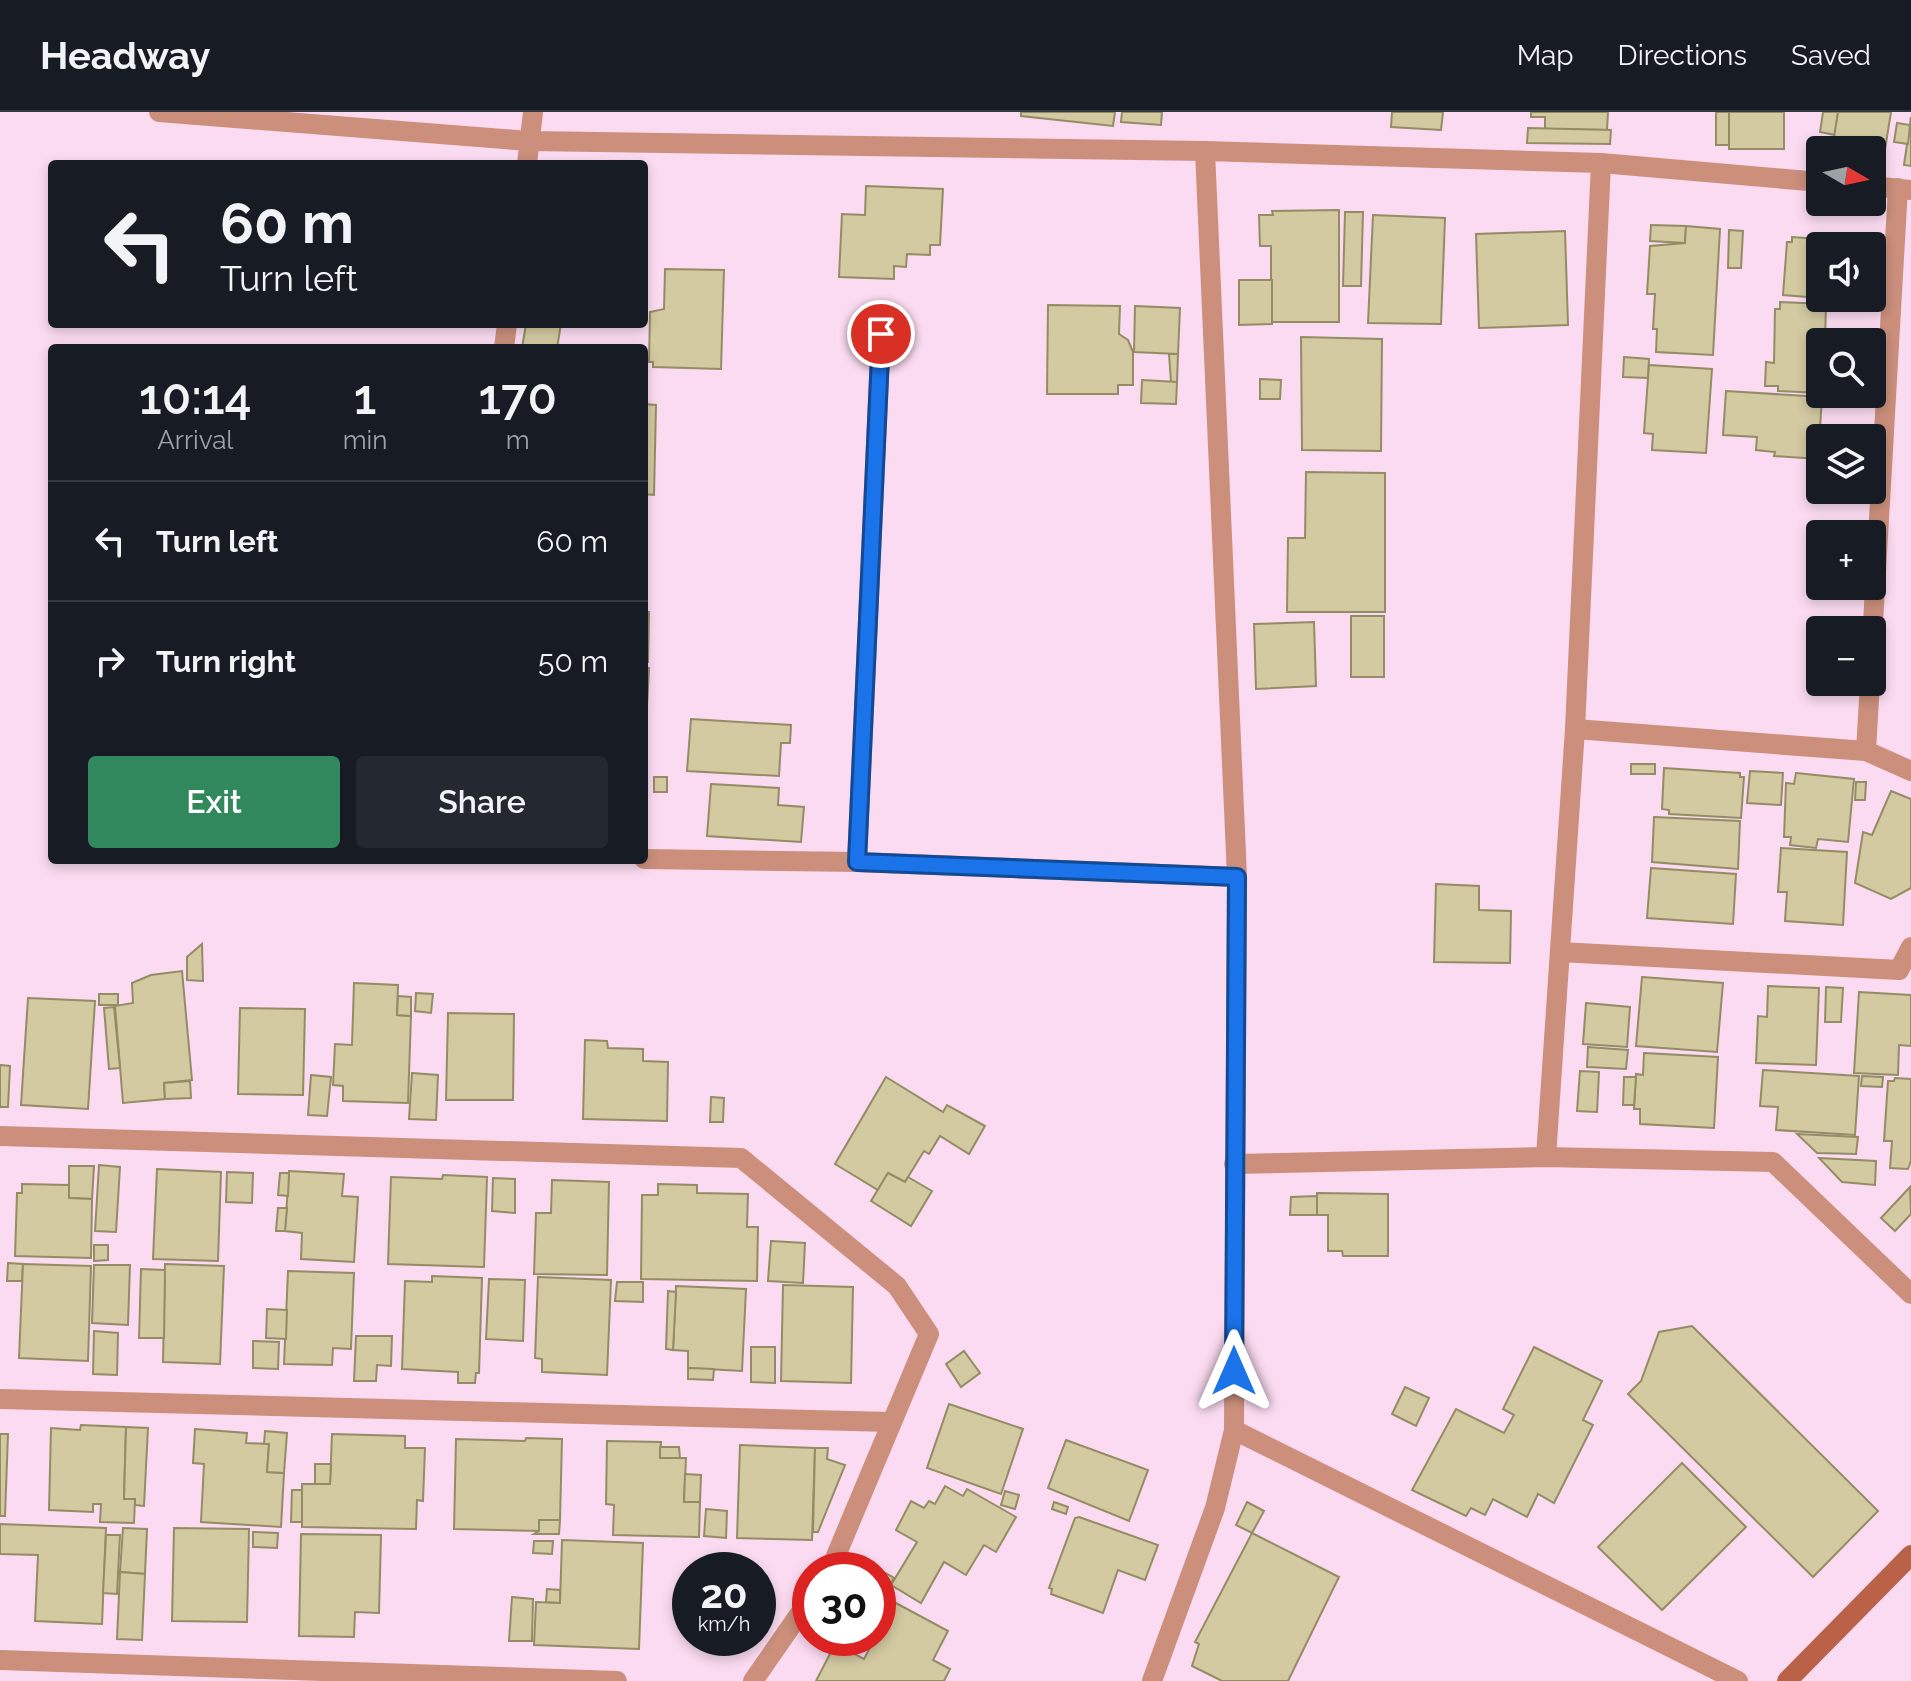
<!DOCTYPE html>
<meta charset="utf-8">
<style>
:root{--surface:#171b24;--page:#242831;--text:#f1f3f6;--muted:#9ea1a6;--line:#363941;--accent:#31885c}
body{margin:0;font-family:Raleway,sans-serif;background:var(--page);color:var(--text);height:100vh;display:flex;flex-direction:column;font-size:30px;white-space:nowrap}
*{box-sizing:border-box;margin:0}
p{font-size:26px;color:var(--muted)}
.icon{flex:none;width:44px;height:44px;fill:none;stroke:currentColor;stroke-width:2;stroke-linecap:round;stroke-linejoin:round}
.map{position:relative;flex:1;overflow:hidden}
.side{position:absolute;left:48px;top:232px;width:600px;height:520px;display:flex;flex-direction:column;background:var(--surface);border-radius:8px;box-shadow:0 4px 12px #0003}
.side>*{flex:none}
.top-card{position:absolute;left:48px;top:48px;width:600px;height:168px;border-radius:8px;box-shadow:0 4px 12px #0003;background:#171b24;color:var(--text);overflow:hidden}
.needle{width:52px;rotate:99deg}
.controls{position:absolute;left:1806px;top:24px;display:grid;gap:16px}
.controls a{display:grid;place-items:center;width:80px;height:80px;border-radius:8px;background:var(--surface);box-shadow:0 4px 12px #0003;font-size:40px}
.speed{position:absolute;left:672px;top:1440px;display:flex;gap:16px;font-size:40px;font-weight:700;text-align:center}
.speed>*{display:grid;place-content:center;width:104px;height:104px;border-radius:50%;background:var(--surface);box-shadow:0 4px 12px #0003;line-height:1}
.speed small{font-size:20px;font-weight:400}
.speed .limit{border:12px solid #d22;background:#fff;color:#111}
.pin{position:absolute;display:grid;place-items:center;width:68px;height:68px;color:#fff;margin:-34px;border:4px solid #fff;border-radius:50%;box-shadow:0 2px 8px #0007}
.me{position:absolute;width:88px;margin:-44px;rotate:0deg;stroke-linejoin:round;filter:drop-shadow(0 0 6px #0008)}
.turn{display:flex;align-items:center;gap:28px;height:168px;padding:0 40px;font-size:36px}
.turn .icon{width:104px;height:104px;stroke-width:2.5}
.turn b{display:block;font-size:56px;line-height:68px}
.eta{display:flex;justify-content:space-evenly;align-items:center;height:136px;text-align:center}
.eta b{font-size:48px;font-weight:600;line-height:56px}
.primary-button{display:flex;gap:16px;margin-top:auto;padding:16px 40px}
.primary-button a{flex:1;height:92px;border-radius:8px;background:var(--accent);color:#fff;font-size:32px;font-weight:600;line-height:92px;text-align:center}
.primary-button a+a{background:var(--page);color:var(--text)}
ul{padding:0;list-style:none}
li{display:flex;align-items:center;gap:24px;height:120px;padding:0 40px;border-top:2px solid var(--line)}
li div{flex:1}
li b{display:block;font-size:30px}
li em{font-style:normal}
header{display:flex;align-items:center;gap:48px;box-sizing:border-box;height:112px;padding:0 40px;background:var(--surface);border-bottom:2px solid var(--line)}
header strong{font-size:38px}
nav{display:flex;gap:44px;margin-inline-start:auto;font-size:28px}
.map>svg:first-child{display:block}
.building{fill:#d3caa2;stroke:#948c65;stroke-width:2}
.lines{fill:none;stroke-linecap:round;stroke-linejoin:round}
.street{stroke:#cb8f7c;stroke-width:20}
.secondary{stroke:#b96247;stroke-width:20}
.route-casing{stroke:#114b97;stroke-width:20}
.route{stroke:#1a73e8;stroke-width:14}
</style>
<header>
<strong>Headway</strong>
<nav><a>Map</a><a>Directions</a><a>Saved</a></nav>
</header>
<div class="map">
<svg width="1911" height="1569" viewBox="0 0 1911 1569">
<rect width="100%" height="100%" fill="#fbdbf1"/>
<!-- building -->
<g class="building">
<polygon points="1021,0 1115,0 1113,14 1021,4"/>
<polygon points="1122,0 1162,0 1161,13 1121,10"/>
<polygon points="1392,0 1443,0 1441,18 1391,15"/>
<polygon points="1531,0 1608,0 1607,18 1545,17 1545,5 1531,5"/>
<rect x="1716" y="0" width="13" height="33"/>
<rect x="1729" y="0" width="55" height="37"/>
<polygon points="1823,0 1838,0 1835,23 1820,20"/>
<polygon points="1838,0 1891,0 1883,50 1872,48 1872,38 1832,38"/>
<polygon points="1911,5 1911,54 1904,53"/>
<polygon points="1897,11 1910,13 1908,32 1894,30"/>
<polygon points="1528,16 1611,18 1610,32 1527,31"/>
<polygon points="866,74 943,77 940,133 930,133 930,143 907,142 906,155 894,154 894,167 839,165 842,102 865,103"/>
<polygon points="1339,98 1339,210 1271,210 1271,134 1260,134 1259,103 1273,103 1272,99"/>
<polygon points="1345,100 1363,100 1361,174 1343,174"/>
<polygon points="1373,103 1445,106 1441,212 1368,211"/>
<polygon points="1651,113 1686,114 1685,131 1650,129"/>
<polygon points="1686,114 1720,117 1713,243 1656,240 1657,217 1653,217 1655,182 1647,182 1650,134 1685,131"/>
<polygon points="1729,118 1743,119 1741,156 1728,156"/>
<polygon points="1565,119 1568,213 1479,216 1476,122"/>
<polygon points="1792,125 1846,129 1846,134 1820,134 1820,186 1783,183 1787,130 1792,130"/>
<polygon points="665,157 724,158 721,257 653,255 653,250 649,250 650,200 664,197"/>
<polygon points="1239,168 1272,168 1272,212 1239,213"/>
<polygon points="1780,190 1826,192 1825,230 1834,230 1820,230 1820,281 1778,279 1778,274 1765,274 1766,250 1774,251 1775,197 1780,197"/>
<polygon points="1048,193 1120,194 1119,222 1128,228 1133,240 1133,273 1118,273 1118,282 1047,282"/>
<polygon points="1135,194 1180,196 1178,242 1134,240"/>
<polygon points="526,212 561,212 557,236 522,236"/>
<polygon points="1301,225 1382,227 1381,339 1302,338"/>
<polygon points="1169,242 1178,242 1177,270 1171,270"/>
<polygon points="1624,245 1649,247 1648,266 1623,265"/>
<polygon points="1649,253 1712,257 1706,341 1652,338 1653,322 1644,321"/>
<polygon points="1260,267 1281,268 1280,287 1260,287"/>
<polygon points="1142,268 1177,270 1176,292 1141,291"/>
<polygon points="1726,279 1822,285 1818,347 1774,344 1775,340 1756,338 1757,325 1723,323"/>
<polygon points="644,292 656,293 654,383 644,382"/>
<polygon points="1306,360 1385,361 1385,500 1287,500 1288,426 1305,426"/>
<polygon points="644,500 649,500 648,550 644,550"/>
<rect x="1351" y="504" width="33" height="61"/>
<polygon points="1314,510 1316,574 1256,577 1254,512"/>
<polygon points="644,555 649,556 647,594 644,594"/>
<polygon points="691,607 791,613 790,631 781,631 779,664 687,659"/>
<rect x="1631" y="652" width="24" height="10"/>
<polygon points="1664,656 1740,661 1740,665 1744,665 1741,706 1669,702 1669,698 1662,697"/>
<polygon points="1750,659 1783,661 1781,693 1747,691"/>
<polygon points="1796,661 1854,667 1848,730 1818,727 1816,736 1790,733 1791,725 1784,725 1786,671 1794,672"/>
<rect x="654" y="665" width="13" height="15"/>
<polygon points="1856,670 1866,670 1865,688 1855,688"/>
<polygon points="711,672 779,676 778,693 804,695 801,730 707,724"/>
<polygon points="1891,679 1911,687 1911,776 1891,787 1855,771 1863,720 1872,723"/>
<polygon points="1654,705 1740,709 1738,757 1652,750"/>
<polygon points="1781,736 1847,740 1843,813 1785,809 1787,780 1778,780"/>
<polygon points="1651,756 1736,762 1733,812 1647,806"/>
<polygon points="1436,772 1479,774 1479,798 1511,799 1510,851 1434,850"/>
<polygon points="202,832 203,869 187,868 187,845"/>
<polygon points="182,859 192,968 164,971 165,987 123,991 115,894 133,891 132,871 151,863"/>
<polygon points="1642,865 1723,871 1717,940 1636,934"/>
<polygon points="354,871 398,873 397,903 411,904 408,991 343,989 343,974 333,973 335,932 352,933"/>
<polygon points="1768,874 1819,876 1816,953 1756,951 1758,904 1767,905"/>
<polygon points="1826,875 1843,876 1841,910 1825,910"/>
<polygon points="1859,880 1911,883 1911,934 1899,933 1898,963 1854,961"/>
<polygon points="416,881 433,882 431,901 415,899"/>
<rect x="99" y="882" width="19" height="11"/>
<polygon points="398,884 411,885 411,904 397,903"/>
<polygon points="28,886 95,889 88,997 21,993"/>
<polygon points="1586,891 1630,895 1627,935 1583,932"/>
<polygon points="114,895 120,956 109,957 104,896"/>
<polygon points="240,896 305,897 303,983 238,982"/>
<polygon points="448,901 514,902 513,988 446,988"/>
<polygon points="585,928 607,929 608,936 643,937 643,949 668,950 667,1009 583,1007"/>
<polygon points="1588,935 1628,938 1626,957 1587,955"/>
<polygon points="1644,941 1718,945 1714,1016 1640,1012 1640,997 1634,997 1636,962 1643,963"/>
<polygon points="0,953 10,954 8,995 0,995"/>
<polygon points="1763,958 1859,964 1855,1023 1776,1018 1778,995 1760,994"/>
<polygon points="1580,959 1599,960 1597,1000 1577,999"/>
<polygon points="412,961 438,963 436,1008 409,1007"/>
<polygon points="311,963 331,965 327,1004 308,1003"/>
<polygon points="1862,964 1883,965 1882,975 1861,974"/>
<polygon points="886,965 943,1000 947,993 985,1014 969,1042 940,1024 929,1042 924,1039 905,1070 888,1061 878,1078 835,1052"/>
<polygon points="1624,965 1636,965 1634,993 1623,993"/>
<polygon points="1895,966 1911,967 1911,1049 1908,1057 1890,1056 1892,1029 1884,1029 1888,969 1894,969"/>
<polygon points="190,969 191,986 165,987 164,971"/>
<polygon points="711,985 724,986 723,1010 710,1010"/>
<polygon points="1797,1022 1858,1025 1856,1042 1817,1041"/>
<polygon points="1819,1046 1876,1049 1875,1073 1842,1070"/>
<polygon points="99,1053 120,1055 116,1120 95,1119"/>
<polygon points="69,1054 94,1054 92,1087 69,1086"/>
<polygon points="157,1057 221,1060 218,1149 153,1147"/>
<polygon points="289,1059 344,1062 342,1084 358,1085 354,1150 301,1147 302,1121 285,1119"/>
<polygon points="227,1060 253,1061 252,1091 226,1090"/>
<polygon points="280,1061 289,1061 288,1084 278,1083"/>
<polygon points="888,1061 905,1070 908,1065 932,1079 911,1114 871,1089"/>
<polygon points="443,1063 487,1065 484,1155 388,1152 391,1065 442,1067"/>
<polygon points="493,1066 515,1067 515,1101 492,1099"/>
<polygon points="552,1068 609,1070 607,1163 534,1162 536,1101 551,1101"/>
<polygon points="22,1072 69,1073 69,1086 92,1087 91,1146 15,1144 17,1081 22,1081"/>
<polygon points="658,1072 697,1073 697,1081 748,1082 747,1115 758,1115 757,1169 641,1167 642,1083 658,1083"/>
<polygon points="1910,1075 1911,1102 1895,1119 1881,1106"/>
<polygon points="1317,1081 1388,1082 1388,1144 1343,1144 1342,1139 1328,1139 1328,1103 1317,1103"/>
<polygon points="1317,1084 1317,1103 1290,1103 1291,1085"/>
<polygon points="278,1096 287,1096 285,1119 276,1119"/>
<polygon points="771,1129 805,1131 803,1171 768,1169"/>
<polygon points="94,1133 108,1133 108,1148 94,1149"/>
<polygon points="8,1151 23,1152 22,1169 7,1169"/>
<polygon points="23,1152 91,1154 88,1249 19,1246"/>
<polygon points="165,1152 224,1154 220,1252 163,1250"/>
<polygon points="94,1153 130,1153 128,1213 92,1211"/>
<polygon points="141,1157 165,1158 164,1226 139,1226"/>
<polygon points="288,1159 354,1161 351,1237 333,1236 332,1253 284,1252"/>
<polygon points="432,1164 482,1166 479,1261 476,1261 475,1271 458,1271 458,1260 402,1257 405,1169 432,1170"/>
<polygon points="538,1165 611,1168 607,1263 542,1260 542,1247 535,1246"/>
<polygon points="489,1167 525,1168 523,1229 486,1227"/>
<polygon points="617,1170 643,1170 643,1190 615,1189"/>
<polygon points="783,1173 853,1175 851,1271 781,1269"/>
<polygon points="676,1174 746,1177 742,1259 688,1256 688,1239 673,1238"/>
<polygon points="668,1179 676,1180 673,1238 666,1237"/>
<polygon points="267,1197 287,1198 286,1227 266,1226"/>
<polygon points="1692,1214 1878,1399 1813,1465 1628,1282 1641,1269 1659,1220"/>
<polygon points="94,1219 118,1221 117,1263 93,1262"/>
<polygon points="356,1224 392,1224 391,1254 377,1253 376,1269 354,1269"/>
<polygon points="253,1229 279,1230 278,1257 253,1256"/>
<polygon points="751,1235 775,1235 775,1271 751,1270"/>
<polygon points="1534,1235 1602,1269 1583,1308 1593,1313 1554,1391 1538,1382 1527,1405 1493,1387 1485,1403 1471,1396 1466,1404 1412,1378 1456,1297 1504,1321 1514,1303 1503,1297"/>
<polygon points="964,1239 980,1261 961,1275 946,1252"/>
<polygon points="688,1256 714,1257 713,1268 688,1267"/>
<polygon points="1405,1275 1429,1286 1416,1314 1392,1302"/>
<polygon points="949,1292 1023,1317 1001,1382 927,1356"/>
<polygon points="81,1313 126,1315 124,1387 135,1387 134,1411 100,1410 101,1392 93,1392 93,1400 49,1398 51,1316 80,1318"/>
<polygon points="126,1315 148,1316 144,1394 135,1393 135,1387 124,1387"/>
<polygon points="195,1317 247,1321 246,1331 269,1332 267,1360 284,1361 281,1415 201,1410 204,1352 193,1351"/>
<polygon points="265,1319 287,1321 284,1361 267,1360 269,1332 264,1332"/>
<polygon points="0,1322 8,1322 5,1404 0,1404"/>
<polygon points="332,1322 405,1324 405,1336 425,1336 423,1389 417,1388 416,1417 302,1415 302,1372 330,1372"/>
<polygon points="526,1326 562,1327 560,1408 539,1408 539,1419 454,1417 456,1327 525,1329"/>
<polygon points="1066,1328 1148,1358 1129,1409 1048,1376"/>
<polygon points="607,1329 661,1330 660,1346 686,1346 684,1390 700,1390 699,1425 613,1423 614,1393 606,1392"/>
<polygon points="740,1333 815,1336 812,1428 737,1426"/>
<polygon points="660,1335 679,1335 680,1346 660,1346"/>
<polygon points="815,1336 828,1336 827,1347 845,1353 818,1420 813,1420"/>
<polygon points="1682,1351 1746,1415 1662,1498 1598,1435"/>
<polygon points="315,1352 331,1352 330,1372 315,1372"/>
<polygon points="685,1362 701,1363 700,1390 684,1390"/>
<polygon points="945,1374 963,1384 967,1377 1016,1405 996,1440 984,1433 966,1463 944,1450 921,1491 891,1473 917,1430 896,1418 911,1389 924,1396 929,1389 935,1392"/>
<polygon points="292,1378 302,1378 302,1410 291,1410"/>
<polygon points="1005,1379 1019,1383 1015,1397 1001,1393"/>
<polygon points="1054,1390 1068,1395 1066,1402 1052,1397"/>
<polygon points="1247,1390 1264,1399 1252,1421 1236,1413"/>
<polygon points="706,1397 727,1399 726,1426 704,1424"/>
<polygon points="1079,1405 1158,1433 1145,1468 1118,1458 1103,1501 1051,1482 1052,1477 1049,1476 1075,1406"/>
<polygon points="539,1408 560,1408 559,1422 534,1422 539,1419"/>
<polygon points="0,1412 106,1416 102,1512 35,1509 38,1443 0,1442"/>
<polygon points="123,1416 147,1417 145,1462 120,1460"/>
<polygon points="174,1416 249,1417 247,1510 172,1509"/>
<polygon points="253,1420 278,1421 277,1436 253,1435"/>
<polygon points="1252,1421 1339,1465 1288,1569 1222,1569 1192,1554 1199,1532 1195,1530"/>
<polygon points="301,1422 381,1423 379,1501 355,1500 354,1525 299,1524"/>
<polygon points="106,1423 120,1423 117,1482 103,1481"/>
<polygon points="562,1428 643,1431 639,1537 534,1533 536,1490 560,1491"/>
<polygon points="534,1429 553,1429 552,1442 533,1441"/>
<polygon points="866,1450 894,1466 882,1488 878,1485 878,1458 861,1458"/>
<polygon points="120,1460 145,1462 142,1528 117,1527"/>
<polygon points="547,1477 560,1478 560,1491 546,1490"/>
<polygon points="512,1485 533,1487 532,1529 509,1529"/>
<polygon points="894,1490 948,1519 933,1548 950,1557 944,1569 816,1569 835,1532 864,1547"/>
</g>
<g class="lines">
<!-- street -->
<g class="street">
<polyline points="159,0 529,29 1205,39 1601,51 1820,70"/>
<polyline points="527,52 533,0"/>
<polyline points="1872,74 1911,78"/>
<polyline points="504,236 507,212"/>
<polyline points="1872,529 1898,76"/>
<polyline points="1575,617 1866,639 1911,659"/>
<polyline points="1866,639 1870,570"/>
<polyline points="644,747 857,750 881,222"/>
<polyline points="857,750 1237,765"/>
<polyline points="1560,840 1899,858 1911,835"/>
<polyline points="0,1024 741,1046 897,1174 929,1222 830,1458"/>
<polyline points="1546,1045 1575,617 1601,51"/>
<polyline points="1234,1052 1546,1045 1773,1050 1911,1182"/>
<polyline points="0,1287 891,1310"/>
<polyline points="1234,1318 1738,1569"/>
<polyline points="0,1548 617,1569"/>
<polyline points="753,1569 810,1487"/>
<polyline points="1152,1569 1215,1396 1234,1318 1237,765 1205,39"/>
</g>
<!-- secondary -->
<polyline class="secondary" points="1787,1569 1911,1443"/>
</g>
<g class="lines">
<defs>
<polyline id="route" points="881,222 857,750 1237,765 1234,1259"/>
</defs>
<!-- route casing -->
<use href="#route" class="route-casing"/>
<!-- route -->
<use href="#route" class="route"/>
</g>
</svg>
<div class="controls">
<a><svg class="needle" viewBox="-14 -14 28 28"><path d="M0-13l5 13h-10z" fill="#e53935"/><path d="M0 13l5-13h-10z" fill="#9ea1a6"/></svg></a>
<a><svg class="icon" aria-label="sound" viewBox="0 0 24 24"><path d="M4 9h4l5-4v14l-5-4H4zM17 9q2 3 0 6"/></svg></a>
<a><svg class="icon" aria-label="search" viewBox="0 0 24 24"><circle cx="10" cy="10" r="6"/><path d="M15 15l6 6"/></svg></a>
<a><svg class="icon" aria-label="layers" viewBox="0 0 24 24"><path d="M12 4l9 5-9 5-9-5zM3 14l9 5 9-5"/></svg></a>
<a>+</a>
<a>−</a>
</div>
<div class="speed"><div>20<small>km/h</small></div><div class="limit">30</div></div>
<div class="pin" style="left:881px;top:222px;background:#d93025"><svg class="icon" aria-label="arrive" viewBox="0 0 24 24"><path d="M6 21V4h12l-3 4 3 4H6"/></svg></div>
<svg class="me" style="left:1234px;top:1259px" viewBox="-20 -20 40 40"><path d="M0-17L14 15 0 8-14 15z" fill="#1a73e8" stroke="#fff" stroke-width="4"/></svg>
<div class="top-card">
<div class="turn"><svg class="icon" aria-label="left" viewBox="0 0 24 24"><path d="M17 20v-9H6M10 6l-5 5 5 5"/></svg><div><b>60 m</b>Turn left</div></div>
</div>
<section class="side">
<div class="eta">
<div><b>10:14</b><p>Arrival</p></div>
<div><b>1</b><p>min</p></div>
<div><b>170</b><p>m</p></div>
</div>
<ul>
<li><svg class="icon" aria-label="left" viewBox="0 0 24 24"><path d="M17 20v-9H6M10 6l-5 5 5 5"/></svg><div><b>Turn left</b></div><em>60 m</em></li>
<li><svg class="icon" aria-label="right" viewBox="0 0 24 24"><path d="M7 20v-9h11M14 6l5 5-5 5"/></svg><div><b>Turn right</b></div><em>50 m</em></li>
</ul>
<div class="primary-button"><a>Exit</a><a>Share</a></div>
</section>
</div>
